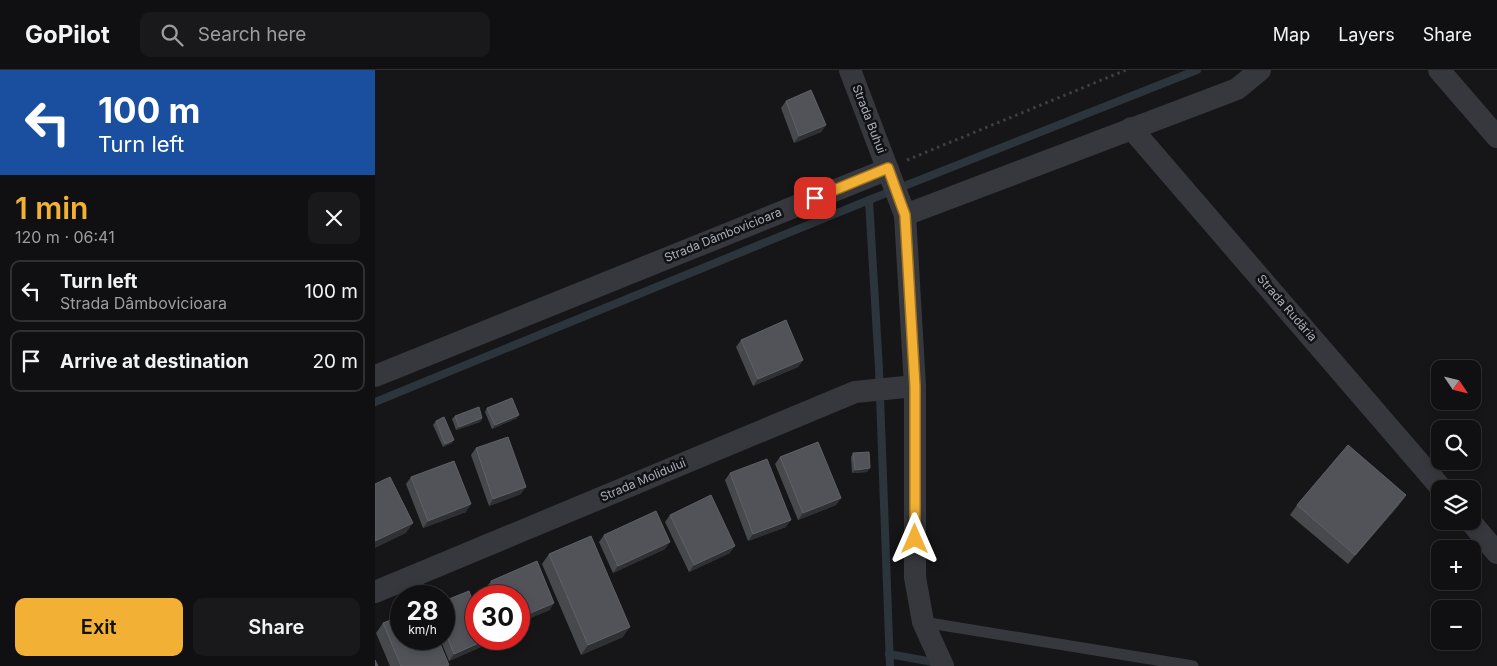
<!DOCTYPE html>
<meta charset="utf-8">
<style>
:root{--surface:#101012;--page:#19191b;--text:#f1f3f6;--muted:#9c9d9f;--line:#303032;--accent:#f2b134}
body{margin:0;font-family:Inter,sans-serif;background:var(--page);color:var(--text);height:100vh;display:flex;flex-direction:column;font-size:19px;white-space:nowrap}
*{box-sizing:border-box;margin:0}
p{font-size:16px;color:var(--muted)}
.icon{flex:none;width:28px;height:28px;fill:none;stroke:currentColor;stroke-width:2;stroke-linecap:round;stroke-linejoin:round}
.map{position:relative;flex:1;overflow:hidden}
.sheet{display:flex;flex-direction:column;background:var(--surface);width:375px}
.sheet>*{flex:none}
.guide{background:#1a4fa0;color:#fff;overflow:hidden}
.needle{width:32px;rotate:125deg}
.tools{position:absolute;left:1056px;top:290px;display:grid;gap:10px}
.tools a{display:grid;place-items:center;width:50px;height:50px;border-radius:10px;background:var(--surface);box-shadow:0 2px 8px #0003,0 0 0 1px var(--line);font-size:25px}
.speed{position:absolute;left:15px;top:515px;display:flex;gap:10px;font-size:25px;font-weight:700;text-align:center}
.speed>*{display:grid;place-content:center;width:65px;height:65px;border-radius:50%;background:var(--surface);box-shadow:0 2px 8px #0003,0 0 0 1px var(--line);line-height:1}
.speed small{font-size:12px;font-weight:400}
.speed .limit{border:8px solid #d22;background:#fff;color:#111}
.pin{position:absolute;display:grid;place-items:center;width:42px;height:42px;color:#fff;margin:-21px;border-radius:10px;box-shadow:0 2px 8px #0006}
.me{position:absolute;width:55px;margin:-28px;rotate:0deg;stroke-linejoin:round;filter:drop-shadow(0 0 4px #0008)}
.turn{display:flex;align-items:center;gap:18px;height:105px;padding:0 15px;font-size:22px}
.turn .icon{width:65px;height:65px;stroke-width:2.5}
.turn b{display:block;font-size:35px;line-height:42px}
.round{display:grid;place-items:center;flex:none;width:52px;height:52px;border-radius:10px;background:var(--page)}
.summary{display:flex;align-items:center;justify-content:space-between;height:85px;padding:0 15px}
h1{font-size:30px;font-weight:600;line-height:38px;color:var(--accent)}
.cta{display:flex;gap:10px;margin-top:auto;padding:10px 15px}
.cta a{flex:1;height:58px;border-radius:10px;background:var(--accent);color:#111;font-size:20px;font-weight:600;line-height:58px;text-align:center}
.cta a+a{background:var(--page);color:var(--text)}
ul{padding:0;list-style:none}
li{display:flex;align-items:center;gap:15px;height:62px;margin:0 10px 8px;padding:0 5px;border:2px solid var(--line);border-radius:10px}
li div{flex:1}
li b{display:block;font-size:19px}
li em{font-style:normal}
header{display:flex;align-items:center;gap:30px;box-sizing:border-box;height:70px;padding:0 25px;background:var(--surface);border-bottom:1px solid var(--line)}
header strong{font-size:24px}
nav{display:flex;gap:28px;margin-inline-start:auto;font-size:18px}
.search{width:350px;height:45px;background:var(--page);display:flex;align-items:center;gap:12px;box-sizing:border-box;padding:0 18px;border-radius:10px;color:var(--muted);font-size:19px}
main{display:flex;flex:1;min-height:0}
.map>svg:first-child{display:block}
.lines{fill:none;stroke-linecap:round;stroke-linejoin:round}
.stream{stroke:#2c353c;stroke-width:8}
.path{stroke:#3d3f44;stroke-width:3;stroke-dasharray:2.5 4;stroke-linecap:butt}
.service{stroke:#37383d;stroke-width:11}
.minor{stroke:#37383d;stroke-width:22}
.wall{fill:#47494d}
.shaded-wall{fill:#2f3033}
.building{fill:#525359;stroke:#5f6168}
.route-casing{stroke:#9d7322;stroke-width:12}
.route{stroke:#f2b134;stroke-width:9}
.labels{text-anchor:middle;stroke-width:5;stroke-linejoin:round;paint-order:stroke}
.street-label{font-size:12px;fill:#a8adb8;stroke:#111113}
</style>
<header>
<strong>GoPilot</strong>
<div class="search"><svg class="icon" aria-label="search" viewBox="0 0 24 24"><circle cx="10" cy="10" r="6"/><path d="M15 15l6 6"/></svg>Search here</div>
<nav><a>Map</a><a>Layers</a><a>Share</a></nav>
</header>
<main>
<section class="sheet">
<div class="guide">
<div class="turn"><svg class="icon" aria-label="left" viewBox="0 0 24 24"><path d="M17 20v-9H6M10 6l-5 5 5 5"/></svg><div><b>100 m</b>Turn left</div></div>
</div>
<div class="summary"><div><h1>1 min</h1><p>120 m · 06:41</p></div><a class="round"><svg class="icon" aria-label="close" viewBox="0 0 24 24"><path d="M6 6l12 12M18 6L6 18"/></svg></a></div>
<ul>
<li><svg class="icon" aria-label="left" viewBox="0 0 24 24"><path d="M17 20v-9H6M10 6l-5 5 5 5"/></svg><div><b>Turn left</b><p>Strada Dâmbovicioara</p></div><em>100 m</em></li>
<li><svg class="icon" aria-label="arrive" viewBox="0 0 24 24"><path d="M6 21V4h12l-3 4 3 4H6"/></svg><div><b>Arrive at destination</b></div><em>20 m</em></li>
</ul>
<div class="cta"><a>Exit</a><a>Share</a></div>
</section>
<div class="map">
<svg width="1122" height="596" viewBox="0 0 1122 596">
<rect width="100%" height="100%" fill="#161618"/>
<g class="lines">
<!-- stream -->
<g class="stream">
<polyline points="494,130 822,0"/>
<polyline points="0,332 494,130 504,299 515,596"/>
<polyline points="514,584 563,593"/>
</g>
<!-- path -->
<polyline class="path" points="532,90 751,0"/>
<!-- service -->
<polyline class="service" points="548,552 818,596"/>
<!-- minor -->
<g class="minor">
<polyline points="475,0 530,145 540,316 540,507 548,552 568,596"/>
<polyline points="1064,0 1122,67"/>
<polyline points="756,58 1067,419"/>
<polyline points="530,145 862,19 885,0"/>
<polyline points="0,306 513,99"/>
<polyline points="1095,451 1122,483"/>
<polyline points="0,522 480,322 540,316"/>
</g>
</g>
<!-- wall -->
<g class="wall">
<polygon points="411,31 451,55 446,62 419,73 406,38"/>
<polygon points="366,270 428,290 423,297 378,316 361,277"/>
<polygon points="112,338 142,348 117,359 110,342"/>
<polygon points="80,346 107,348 105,352 81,360 77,349"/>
<polygon points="61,351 77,373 68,377 58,355"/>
<polygon points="101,378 146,424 114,436 96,385"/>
<polygon points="478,383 492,402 477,403 476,387"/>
<polygon points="405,387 466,428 461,435 423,450 400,394"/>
<polygon points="355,403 411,457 373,471 350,410"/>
<polygon points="36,407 91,442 48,458 31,414"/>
<polygon points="1031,425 1024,435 973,494 915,445 922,435"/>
<polygon points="295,445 355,483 314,502 290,452"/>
<polygon points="229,465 290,479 238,503 224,472"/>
<polygon points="174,484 248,567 206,585 167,494"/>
<polygon points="116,511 175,540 144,526 115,526 111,518"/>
<polygon points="69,531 113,569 108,576 74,591 65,569 69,569"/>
<polygon points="8,553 73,596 15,596 1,563"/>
</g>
<!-- shaded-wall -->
<g class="shaded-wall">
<polygon points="451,55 446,62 419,73 424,66"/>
<polygon points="428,290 423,297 378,316 383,309"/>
<polygon points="144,345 142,348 117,359 120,355"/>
<polygon points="107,348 105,352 81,360 84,357"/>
<polygon points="79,370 77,373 68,377 70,374"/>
<polygon points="495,398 492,402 477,403 480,400"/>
<polygon points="151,417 146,424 114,436 118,429"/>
<polygon points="1031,425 1024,435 973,494 980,485"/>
<polygon points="466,428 461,435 423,450 428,443"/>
<polygon points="96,434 91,442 48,458 53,451"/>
<polygon points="416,450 411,457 373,471 378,464"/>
<polygon points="38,453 31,463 0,478 0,471"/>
<polygon points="295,472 290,479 238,503 243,496"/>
<polygon points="360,476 355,483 314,502 319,495"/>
<polygon points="179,533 175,540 144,553 144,548"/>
<polygon points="255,557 248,567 206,585 213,575"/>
<polygon points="113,569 108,576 74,591 79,584"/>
</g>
<!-- building -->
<g class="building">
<polygon points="436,20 451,55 424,66 411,31"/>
<polygon points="411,250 428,290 383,309 366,270"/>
<polygon points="137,328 144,345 120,355 112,338"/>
<polygon points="104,337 107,348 84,357 80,346"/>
<polygon points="69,347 79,370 70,374 61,351"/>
<polygon points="133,367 151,417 118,429 101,378"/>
<polygon points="443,372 466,428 428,443 405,387"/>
<polygon points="973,375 1031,425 980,485 922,435"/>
<polygon points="494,382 495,398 480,400 478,383"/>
<polygon points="392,389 416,450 378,464 355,403"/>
<polygon points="79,391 96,434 53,451 36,407"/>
<polygon points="15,407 38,453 0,471 0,414"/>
<polygon points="336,425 360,476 319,495 295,445"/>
<polygon points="281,441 295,472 243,496 229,465"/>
<polygon points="216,466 255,557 213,575 174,484"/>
<polygon points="162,491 179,533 144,548 144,526 122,526 116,511"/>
<polygon points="94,521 101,540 101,569 113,569 79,584 69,559 69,531"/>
<polygon points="26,546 26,569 63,569 74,595 70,596 26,596 8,553"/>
<polygon points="0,590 3,596 0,596"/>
</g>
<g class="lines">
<defs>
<polyline id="route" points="440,128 513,98 530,145 540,316 540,469"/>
</defs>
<!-- route casing -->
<use href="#route" class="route-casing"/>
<!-- route -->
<use href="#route" class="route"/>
</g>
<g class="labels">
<!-- street labels -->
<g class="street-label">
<text transform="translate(494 49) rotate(69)" y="4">Strada Buhui</text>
<text transform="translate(348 165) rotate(-22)" y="4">Strada Dâmbovicioara</text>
<text transform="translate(912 238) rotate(49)" y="4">Strada Rudăria</text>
<text transform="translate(268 410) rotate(-23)" y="4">Strada Molidului</text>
</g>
</g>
</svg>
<div class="tools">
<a><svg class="needle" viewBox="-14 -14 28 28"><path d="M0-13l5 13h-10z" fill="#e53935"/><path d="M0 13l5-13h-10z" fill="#9c9d9f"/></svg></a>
<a><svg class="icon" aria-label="search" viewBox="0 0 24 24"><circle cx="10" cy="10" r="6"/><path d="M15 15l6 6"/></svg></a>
<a><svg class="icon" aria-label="layers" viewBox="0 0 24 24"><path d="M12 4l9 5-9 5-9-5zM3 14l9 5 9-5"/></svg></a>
<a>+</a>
<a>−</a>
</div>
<div class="speed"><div>28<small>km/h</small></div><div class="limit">30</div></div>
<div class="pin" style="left:440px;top:128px;background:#d93025"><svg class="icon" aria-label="arrive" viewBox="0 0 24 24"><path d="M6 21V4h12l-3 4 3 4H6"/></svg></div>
<svg class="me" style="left:540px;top:469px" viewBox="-20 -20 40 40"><path d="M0-17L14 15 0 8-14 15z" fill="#f2b134" stroke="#fff" stroke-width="4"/></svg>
</div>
</main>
